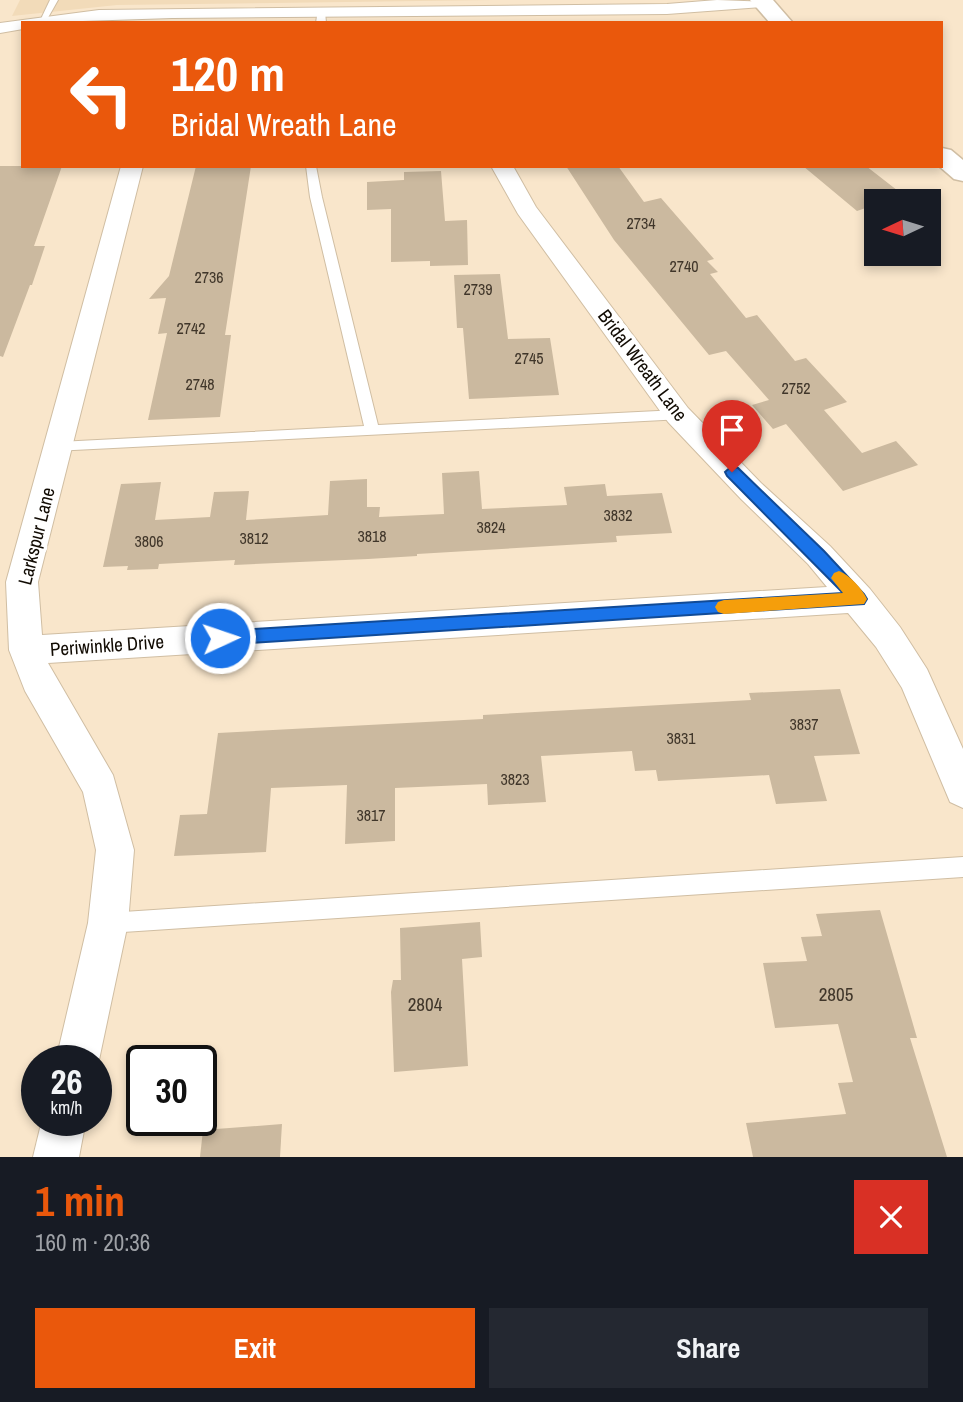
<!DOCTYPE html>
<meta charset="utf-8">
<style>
:root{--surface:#171b24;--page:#242831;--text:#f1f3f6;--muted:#9ea1a6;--accent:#ea580c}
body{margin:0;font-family:"Archivo Narrow",sans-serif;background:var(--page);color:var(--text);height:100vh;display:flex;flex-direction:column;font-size:26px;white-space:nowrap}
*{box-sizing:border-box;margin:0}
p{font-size:23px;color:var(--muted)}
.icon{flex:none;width:38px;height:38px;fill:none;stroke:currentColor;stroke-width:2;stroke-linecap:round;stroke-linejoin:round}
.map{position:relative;height:1157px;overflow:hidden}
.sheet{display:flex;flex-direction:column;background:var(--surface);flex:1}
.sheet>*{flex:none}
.top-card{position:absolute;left:21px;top:21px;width:922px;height:147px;border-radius:0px;box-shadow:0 4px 10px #0003;background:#ea580c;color:#fff;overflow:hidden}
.needle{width:46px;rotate:266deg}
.tools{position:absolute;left:864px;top:189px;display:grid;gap:14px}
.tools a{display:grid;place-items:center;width:77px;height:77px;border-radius:0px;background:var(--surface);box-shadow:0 4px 10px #0003;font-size:35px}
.speed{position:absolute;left:21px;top:1045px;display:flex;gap:14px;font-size:35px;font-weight:700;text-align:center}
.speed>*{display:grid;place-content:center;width:91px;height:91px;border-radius:50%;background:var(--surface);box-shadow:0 4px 10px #0003;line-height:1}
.speed small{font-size:18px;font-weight:400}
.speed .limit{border:4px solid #111;border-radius:10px;background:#fff;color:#111}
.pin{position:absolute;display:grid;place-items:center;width:60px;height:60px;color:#fff;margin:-72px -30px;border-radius:50% 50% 50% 0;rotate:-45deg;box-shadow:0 0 7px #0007}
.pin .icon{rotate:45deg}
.me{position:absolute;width:77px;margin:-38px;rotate:87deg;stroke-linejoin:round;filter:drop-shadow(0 0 5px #0008)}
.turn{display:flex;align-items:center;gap:24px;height:147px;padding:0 35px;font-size:32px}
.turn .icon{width:91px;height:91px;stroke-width:2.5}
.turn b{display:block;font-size:49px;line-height:60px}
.round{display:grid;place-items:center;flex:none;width:74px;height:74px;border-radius:0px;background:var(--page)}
.headline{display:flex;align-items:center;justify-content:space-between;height:119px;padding:0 35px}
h1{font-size:42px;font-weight:800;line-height:52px;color:var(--accent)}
.primary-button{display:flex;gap:14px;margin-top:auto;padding:14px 35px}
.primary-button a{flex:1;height:80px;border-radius:0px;background:var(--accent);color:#fff;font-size:28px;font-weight:800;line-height:80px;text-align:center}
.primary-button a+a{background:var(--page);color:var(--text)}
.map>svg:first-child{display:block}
.built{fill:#f2dbb9}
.building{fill:#cbb99f}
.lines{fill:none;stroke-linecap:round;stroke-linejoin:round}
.lane-casing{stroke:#d0bea3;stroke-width:2}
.street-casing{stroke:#d0bea3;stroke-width:2}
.secondary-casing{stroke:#d0bea3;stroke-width:3}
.lane{fill:#fff;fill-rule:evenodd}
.street{fill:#fff;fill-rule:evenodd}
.secondary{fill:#fff;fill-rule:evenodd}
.route{fill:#1a73e8;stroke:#114b97;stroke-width:2}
.slow{fill:#f59e0b}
.labels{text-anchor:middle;stroke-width:7;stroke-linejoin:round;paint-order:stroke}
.number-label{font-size:16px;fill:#40362a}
.street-label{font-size:19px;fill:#110b03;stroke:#fff}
.near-number-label{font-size:19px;fill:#40362a}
</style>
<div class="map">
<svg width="963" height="1157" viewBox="0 0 963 1157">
<rect width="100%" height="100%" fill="#f9e6cb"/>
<!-- built -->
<polygon class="built" points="20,0 494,0 117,5 12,16"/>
<!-- building -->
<g class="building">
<polygon points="0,166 62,166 34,246 45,246 32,285 30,285 3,357 0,356"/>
<polygon points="196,166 251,166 225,335 231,335 220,417 148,420 167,333 158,334 166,298 149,299 169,276"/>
<polygon points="566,166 618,166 644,202 661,198 714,259 707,261 718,272 710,274 746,318 757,315 795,361 806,358 847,402 824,410 862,453 896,441 918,465 843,491 786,424 773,429 752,405 769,400 726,351 709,355 614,240"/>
<polygon points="803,166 866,166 911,201 877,201 877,204 857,211"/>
<polygon points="441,171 445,221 467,220 468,265 430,266 430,261 391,262 391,209 367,210 367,182 404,180 404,172"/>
<polygon points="500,274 508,339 550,338 559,395 469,399 463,328 457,328 454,275"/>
<polygon points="479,471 482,509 567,505 564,487 605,484 607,496 662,493 672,533 616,536 617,542 417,554 417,556 368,559 234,565 235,560 159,564 158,569 127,570 128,566 103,567 121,484 161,482 155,520 210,517 214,492 249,491 246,520 328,515 330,481 367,479 367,507 380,507 379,517 444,514 442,473"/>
<polygon points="840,689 860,754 814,756 827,801 776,804 769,775 658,781 656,770 635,771 632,751 541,756 546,802 488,805 487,784 395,788 395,841 345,844 347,785 271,788 266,852 174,856 180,815 207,814 218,733 483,719 483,715 751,700 749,693"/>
<polygon points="880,910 917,1038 910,1038 947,1157 753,1157 746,1123 846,1114 838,1083 853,1082 838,1024 775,1028 763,963 807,961 801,937 822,936 816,914"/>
<polygon points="480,922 482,957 462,959 468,1066 394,1072 391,992 393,980 401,980 400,928"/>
<polygon points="282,1124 280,1157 200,1157 203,1130"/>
</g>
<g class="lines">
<defs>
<g id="lane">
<polygon points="50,0 58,0 45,23 39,23"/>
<polygon points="318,9 325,11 326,23 316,23"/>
<polygon points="306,166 316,166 322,197 378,425 678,410 685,415 683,419 54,451 52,447 59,442 364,426 310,197"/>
<polygon points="963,857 963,877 108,933 101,930 98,923 101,916 108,913"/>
</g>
<g id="street">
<polygon points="717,0 771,2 762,7 667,14 172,18 23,23 23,29 0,33 0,23 99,10 667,4"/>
<polygon points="121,166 143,166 38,582 42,635 827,587 808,564 741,499 668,422 518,214 491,166 513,166 536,207 688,408 761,483 830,546 870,589 900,627 927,669 963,749 963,808 950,802 902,688 876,647 848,613 48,663 113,775 134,850 128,923 99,1060 96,1066 96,1060 56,1060 88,923 96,850 83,792 25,691 9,650 6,582"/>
<polygon points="42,1120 86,1120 79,1157 33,1157"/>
</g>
<g id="secondary">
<polygon points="750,0 773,0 793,23 770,23"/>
<polygon points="942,148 951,150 963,160 963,181 954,179 939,166 942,166"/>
</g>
</defs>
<!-- lane casing -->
<use href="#lane" class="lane-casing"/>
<!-- street casing -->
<use href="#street" class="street-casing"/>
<!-- secondary casing -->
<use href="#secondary" class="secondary-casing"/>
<!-- lane -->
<use href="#lane" class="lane"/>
<!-- street -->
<use href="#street" class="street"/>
<!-- secondary -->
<use href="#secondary" class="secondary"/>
</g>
<!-- route -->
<polygon class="route" points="732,466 738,468 824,551 864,594 867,599 864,604 220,645 214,643 212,638 214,633 220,631 843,593 727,476 725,472"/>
<!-- slow -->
<path class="slow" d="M839,571C850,575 862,589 867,599L864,604L724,614L718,612L715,607L718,602L724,600L843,593L831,578L834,573Z"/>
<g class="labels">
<!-- number labels -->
<g class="number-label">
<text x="641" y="229">2734</text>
<text x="684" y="272">2740</text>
<text x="209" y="283">2736</text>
<text x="478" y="295">2739</text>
<text x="191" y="334">2742</text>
<text x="529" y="364">2745</text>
<text x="200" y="390">2748</text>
<text x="796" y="394">2752</text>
<text x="618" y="521">3832</text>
<text x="491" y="533">3824</text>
<text x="372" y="542">3818</text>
<text x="254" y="544">3812</text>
<text x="149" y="547">3806</text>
<text x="804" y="730">3837</text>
<text x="681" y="744">3831</text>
<text x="515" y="785">3823</text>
<text x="371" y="821">3817</text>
</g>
<!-- street labels -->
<g class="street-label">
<text transform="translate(643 365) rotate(53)" y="7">Bridal Wreath Lane</text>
<text transform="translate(36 536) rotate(-76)" y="7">Larkspur Lane</text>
<text transform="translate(107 645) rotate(-4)" y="7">Periwinkle Drive</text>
</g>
<!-- near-number labels -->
<g class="near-number-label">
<text x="836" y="1001">2805</text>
<text x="425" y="1011">2804</text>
</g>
</g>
</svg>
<div class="tools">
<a><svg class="needle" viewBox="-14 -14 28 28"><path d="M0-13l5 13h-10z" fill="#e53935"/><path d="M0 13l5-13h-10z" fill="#9ea1a6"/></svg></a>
</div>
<div class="speed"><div>26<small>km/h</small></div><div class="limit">30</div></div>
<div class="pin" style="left:732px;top:472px;background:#d93025"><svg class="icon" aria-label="arrive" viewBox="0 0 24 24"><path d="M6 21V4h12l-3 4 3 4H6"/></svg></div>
<svg class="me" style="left:220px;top:638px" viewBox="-20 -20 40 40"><circle r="17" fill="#1a73e8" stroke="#fff" stroke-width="3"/><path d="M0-11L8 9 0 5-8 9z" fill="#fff"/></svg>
<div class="top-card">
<div class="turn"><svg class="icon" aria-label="left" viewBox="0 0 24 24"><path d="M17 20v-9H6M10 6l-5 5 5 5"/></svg><div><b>120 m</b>Bridal Wreath Lane</div></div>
</div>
</div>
<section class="sheet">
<div class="headline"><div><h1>1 min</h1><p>160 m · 20:36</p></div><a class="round" style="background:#d93025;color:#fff"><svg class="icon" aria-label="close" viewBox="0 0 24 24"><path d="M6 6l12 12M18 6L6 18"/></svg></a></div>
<div class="primary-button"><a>Exit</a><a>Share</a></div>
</section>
